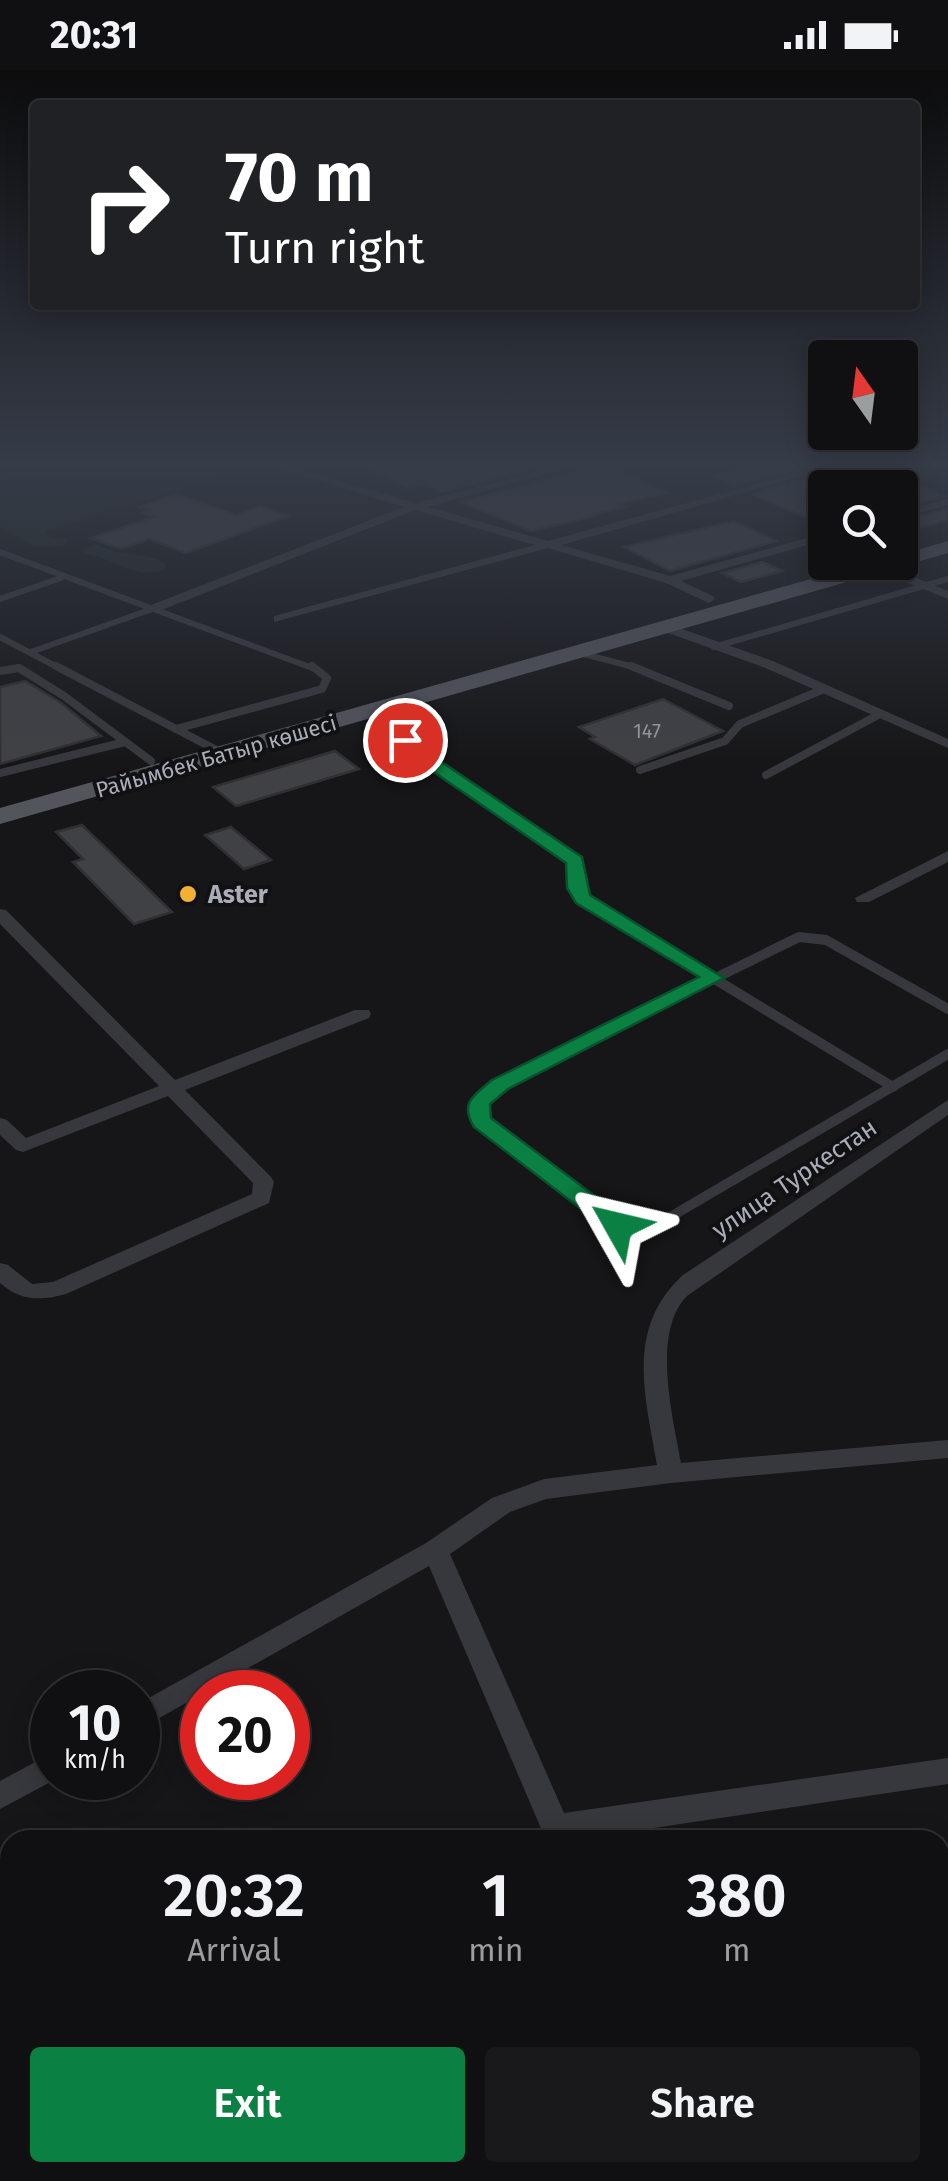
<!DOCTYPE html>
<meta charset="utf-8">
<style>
:root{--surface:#101012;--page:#19191b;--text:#f1f3f6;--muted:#9c9d9f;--line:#303032;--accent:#0b8043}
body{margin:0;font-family:"Fira Sans",sans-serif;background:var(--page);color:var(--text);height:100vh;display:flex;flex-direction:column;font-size:38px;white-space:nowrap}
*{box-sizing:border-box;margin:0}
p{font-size:32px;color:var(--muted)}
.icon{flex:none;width:55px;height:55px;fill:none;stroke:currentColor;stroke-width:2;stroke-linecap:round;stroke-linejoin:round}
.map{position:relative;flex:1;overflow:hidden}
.sheet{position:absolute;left:0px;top:1760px;width:950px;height:352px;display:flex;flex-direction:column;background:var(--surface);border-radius:30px 30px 0 0;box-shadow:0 5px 25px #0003,0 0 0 2px var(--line)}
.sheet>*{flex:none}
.banner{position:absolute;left:30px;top:30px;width:890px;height:210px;border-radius:10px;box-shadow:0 5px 25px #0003,0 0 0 2px var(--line);background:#202124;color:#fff;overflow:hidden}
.needle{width:65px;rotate:346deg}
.fabs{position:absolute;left:808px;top:270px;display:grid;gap:20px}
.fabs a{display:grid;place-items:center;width:110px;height:110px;border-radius:10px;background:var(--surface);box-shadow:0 5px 25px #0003,0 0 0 2px var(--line);font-size:50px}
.speed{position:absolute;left:30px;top:1600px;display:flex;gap:20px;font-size:50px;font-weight:700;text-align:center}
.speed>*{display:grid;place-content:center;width:130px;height:130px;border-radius:50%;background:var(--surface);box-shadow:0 5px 25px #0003,0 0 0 2px var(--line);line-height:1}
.speed small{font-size:25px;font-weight:400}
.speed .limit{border:15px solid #d22;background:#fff;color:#111}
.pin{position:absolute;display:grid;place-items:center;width:85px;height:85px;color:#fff;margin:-42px;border:5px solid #fff;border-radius:50%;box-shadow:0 2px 10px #0007}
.me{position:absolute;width:110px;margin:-55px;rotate:307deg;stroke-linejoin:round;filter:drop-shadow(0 0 8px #0008)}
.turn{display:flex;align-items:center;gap:35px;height:210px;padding:0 30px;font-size:45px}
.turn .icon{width:130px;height:130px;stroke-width:2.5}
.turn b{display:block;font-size:70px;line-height:85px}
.eta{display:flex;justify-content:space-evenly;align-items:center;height:170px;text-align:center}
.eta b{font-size:60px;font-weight:600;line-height:70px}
.button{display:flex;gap:20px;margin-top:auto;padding:20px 30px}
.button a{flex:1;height:115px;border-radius:10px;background:var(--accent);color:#fff;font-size:40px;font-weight:600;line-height:115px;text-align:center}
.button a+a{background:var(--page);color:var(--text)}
.status{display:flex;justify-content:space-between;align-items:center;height:70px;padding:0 50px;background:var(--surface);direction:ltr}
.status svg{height:28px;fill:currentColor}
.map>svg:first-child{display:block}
.green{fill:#1e261f}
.building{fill:#404145;stroke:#303034;stroke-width:2.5}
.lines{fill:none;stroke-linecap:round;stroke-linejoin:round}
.service-far2{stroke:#37383d;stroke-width:6}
.service-far1{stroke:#37383d;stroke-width:8}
.service{stroke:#37383d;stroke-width:10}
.minor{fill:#37383d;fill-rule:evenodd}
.primary{fill:#53555c;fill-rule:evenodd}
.route{fill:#0b8043;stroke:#07532c;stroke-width:2.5}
.poi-dot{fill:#f2b134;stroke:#111113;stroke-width:4}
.labels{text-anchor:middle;stroke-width:8;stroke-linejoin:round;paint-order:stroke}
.number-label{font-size:20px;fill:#8e929b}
.far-street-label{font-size:22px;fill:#a8adb8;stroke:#111113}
.poi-label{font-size:25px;font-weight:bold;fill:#a8adb8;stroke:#111113;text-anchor:start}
.street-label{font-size:25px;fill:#a8adb8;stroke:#111113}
</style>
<div class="status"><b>20:31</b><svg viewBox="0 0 49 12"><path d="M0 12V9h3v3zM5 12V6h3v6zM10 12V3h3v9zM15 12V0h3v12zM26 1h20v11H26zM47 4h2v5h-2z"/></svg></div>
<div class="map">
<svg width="948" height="2111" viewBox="0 0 948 2111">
<rect width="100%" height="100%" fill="#161618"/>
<!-- green -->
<g class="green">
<polygon points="32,397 258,397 269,400 251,405 236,402 45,462 51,468 69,469 63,476 35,477 0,457 0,406"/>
<path d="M97,474C117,489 144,479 166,494L164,500C133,510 114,487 85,484L83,480Z"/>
</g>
<!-- building -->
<g class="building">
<polygon points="367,397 516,397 524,401 442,422 427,414 407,418"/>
<polygon points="595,397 612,397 668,423 617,434 624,437 592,445 595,446 531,461 460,432"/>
<polygon points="755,397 804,397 735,416 713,406"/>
<polygon points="838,397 855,397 857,413 825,418 825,456 753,424"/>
<polygon points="900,408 945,426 900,438"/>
<polygon points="175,424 237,445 260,436 288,446 186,483 149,469 121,479 91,468 154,447 141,443 149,440 139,437"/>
<polygon points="948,439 948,450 900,463 900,451"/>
<polygon points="734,451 776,471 670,501 624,477"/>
<polygon points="762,492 782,501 741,512 722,503"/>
<polygon points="25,611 60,632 101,666 0,694 0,617"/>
<polygon points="663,629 723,661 635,695 590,669 595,667 579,657"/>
<polygon points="335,681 359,699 236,736 213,717"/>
<polygon points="82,755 172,842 134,854 73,792 83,789 56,762"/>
<polygon points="231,757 271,790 244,799 205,765"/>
</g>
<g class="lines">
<!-- service-far2 -->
<g class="service-far2">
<polyline points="0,482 315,599"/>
<polyline points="0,529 61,508"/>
<polyline points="0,567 61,599"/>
<polyline points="714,577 948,509"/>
<polyline points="31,582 155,538"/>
<polyline points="580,583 641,599"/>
<polyline points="13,599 20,599"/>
</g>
<!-- service-far1 -->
<g class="service-far1">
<polyline points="56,596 222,683"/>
<polyline points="631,596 729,636"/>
<polyline points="0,601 19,598 64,626 151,691"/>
<path d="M384,638L415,682L576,791C576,836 588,833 623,854"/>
<polyline points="176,659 322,619 327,608 312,596"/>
<polyline points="640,700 725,671 740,654 824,619"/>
<polyline points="0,703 125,672"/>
<polyline points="766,705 880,644"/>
</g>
<!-- service -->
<g class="service">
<polyline points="619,851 893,1017"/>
<path d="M948,939L826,870L799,867L500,1014C487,1025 475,1033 482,1052L618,1156L648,1160L948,984"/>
</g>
<!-- minor -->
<g class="minor">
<polygon points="0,397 6,397 0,400"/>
<polygon points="274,397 290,397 416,433 554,397 571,397 428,437 548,471 818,397 834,397 561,475 670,506 825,463 825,470 681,511 713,526 715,529 709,533 666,513 548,478 274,552 274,546 535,475 415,440 159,541 151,541 151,535 404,437"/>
<polygon points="948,429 948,435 900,448 900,442"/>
<polygon points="880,493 948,521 948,529 876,500 874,497"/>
<polygon points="665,553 773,591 948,669 948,678 763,597 660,560 660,554"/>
<polygon points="948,781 948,792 869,832 857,832 855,828"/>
<path d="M0,839L6,840L175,1010L355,940H369L371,944L369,948L185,1020L271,1107L274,1112L269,1133L66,1224C41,1231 20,1231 0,1213V1193L8,1195L32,1214L53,1212L252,1124L253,1113L168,1026L23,1082L16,1080L0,1065V1048L7,1050L26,1068L159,1016L0,854Z"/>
<path d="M948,1030V1045L687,1226C651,1262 673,1348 681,1393L948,1370V1388L671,1413L546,1429L510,1442L450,1484L564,1743L948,1688V1714L574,1770H546L429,1496L138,1660V1634L426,1473L492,1428L544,1409L657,1395C645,1326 625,1258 683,1205Z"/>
<polygon points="52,1683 52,1708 58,1708 0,1739 0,1711"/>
<polygon points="750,2102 788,2102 792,2111 753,2111"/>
</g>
<!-- primary -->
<polygon class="primary" points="948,471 948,483 0,754 0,738 871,492 900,492 900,485"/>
</g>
<!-- sky -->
<linearGradient id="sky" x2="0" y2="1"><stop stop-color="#0c0c0d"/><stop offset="0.57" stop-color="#363c48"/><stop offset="1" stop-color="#363c48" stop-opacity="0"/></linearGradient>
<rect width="948" height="692" fill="url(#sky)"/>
<!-- route -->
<path class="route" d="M399,666H411L421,678L582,787L590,825L724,908L508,1019L490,1034L491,1048L627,1150L631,1156L627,1161H610L474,1057C459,1033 474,1025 492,1010L699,907L576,833L567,818L566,793L409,685L397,670Z"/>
<!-- markers -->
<circle class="poi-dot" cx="188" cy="824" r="10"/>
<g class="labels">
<!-- number labels -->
<g class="number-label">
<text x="647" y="668">147</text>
</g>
<!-- far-street labels -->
<g class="far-street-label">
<text transform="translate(216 686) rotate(-16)" y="8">Райымбек Батыр көшесі</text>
</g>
<!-- poi labels -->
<g class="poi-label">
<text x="208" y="833">Aster</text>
</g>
<!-- street labels -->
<g class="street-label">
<text transform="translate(794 1108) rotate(-34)" y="9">улица Туркестан</text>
</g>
</g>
</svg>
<div class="fabs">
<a><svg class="needle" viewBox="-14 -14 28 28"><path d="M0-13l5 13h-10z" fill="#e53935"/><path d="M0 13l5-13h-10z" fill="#9c9d9f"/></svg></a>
<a><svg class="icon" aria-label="search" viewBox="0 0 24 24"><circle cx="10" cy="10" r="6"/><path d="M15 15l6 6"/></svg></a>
</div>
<div class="speed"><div>10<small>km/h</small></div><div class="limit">20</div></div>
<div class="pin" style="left:405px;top:670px;background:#d93025"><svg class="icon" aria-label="arrive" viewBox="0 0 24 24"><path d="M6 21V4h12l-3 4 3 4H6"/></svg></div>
<svg class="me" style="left:618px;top:1156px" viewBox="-20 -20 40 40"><path d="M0-17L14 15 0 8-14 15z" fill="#0b8043" stroke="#fff" stroke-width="4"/></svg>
<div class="banner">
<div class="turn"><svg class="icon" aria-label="right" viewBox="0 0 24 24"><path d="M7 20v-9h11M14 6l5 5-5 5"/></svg><div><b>70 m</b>Turn right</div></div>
</div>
<section class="sheet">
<div class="eta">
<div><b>20:32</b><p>Arrival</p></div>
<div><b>1</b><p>min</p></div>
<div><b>380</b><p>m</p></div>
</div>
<div class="button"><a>Exit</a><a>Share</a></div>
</section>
</div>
